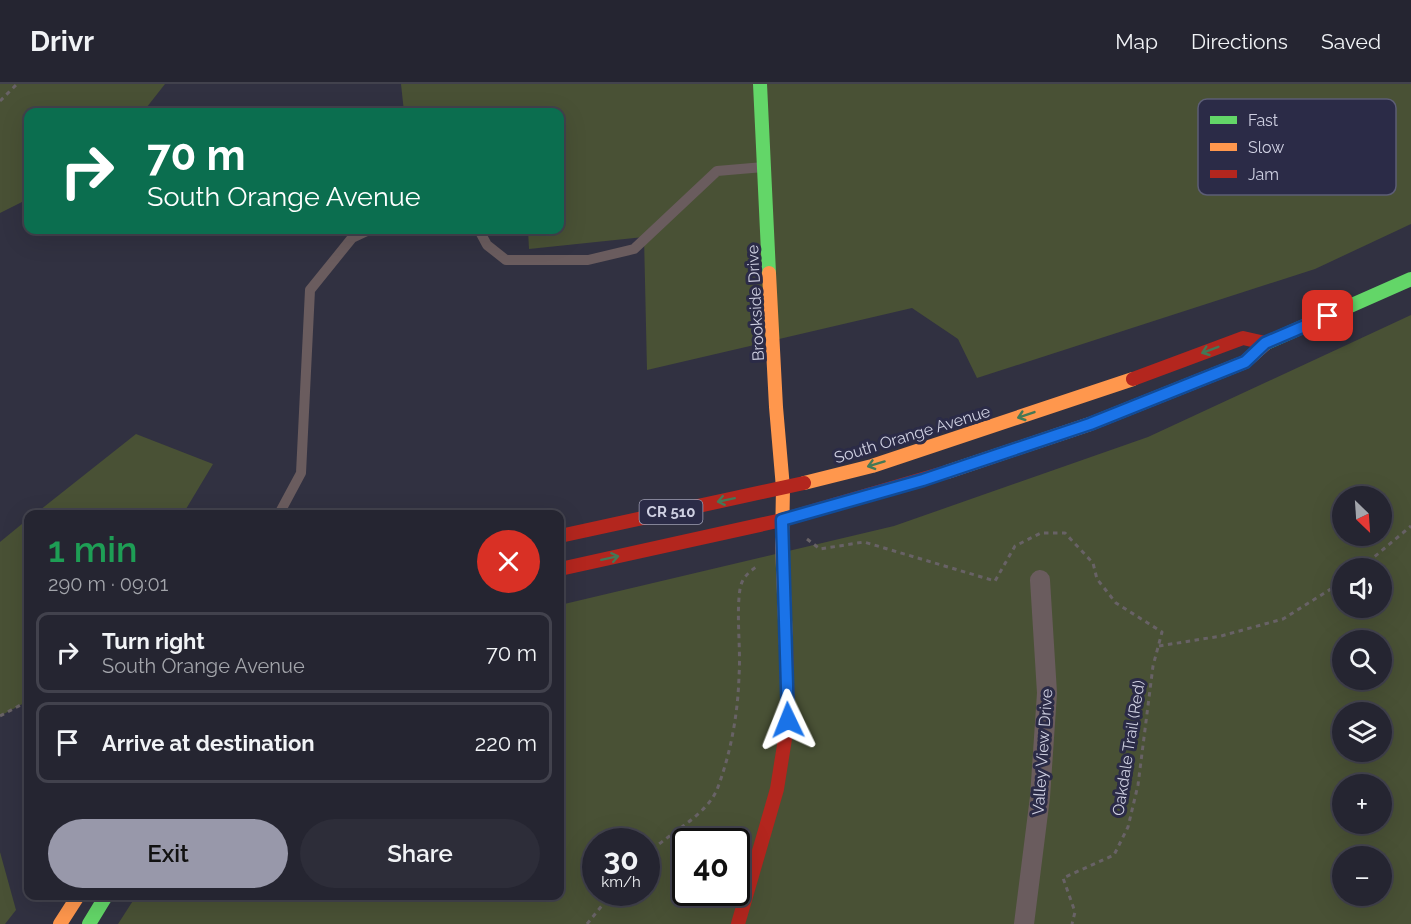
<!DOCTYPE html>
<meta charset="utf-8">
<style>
:root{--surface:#252531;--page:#2d2d39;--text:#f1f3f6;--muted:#a3a5ab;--line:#42424d;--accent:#9898aa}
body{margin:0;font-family:Raleway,sans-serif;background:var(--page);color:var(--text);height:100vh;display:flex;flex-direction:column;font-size:22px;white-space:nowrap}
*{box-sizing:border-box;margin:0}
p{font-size:20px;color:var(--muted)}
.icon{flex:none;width:33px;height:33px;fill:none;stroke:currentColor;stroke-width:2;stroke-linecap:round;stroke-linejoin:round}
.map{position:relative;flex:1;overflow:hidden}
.drawer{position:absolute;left:24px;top:426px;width:540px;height:390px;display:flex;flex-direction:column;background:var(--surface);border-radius:12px;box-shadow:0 6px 24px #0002,0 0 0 2px var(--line)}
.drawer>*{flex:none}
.banner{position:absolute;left:24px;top:24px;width:540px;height:126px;border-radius:12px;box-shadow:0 6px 24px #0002,0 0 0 2px var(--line);background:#0b6e4f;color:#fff;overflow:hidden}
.needle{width:39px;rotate:155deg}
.fabs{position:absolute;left:1332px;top:402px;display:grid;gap:12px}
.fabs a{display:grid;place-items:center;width:60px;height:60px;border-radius:50%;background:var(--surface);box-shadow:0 6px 24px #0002,0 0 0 2px var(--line);font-size:30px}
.speed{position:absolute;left:582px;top:744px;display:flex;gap:12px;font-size:30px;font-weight:700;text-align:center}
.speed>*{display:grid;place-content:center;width:78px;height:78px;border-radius:50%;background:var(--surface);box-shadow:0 6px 24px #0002,0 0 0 2px var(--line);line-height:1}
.speed small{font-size:15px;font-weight:400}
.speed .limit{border:3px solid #111;border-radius:9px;background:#fff;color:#111}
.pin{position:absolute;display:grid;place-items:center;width:51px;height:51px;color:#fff;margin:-26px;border-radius:12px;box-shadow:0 3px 9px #0006}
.me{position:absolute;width:66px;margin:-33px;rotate:358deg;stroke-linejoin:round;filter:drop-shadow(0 0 4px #0008)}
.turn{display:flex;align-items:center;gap:21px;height:126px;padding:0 24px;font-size:27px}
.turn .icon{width:78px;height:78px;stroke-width:2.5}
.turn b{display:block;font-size:42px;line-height:51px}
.round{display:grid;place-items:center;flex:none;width:63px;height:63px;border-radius:32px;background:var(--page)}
.summary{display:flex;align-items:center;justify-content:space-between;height:102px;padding:0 24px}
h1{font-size:36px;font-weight:600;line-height:45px;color:#1e9e55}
.cta{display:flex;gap:12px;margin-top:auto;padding:12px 24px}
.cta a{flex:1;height:69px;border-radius:36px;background:var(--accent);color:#111;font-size:24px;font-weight:600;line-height:69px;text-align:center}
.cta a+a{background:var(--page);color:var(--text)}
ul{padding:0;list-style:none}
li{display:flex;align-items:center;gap:18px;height:81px;margin:0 12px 9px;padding:0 12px;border:3px solid var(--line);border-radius:12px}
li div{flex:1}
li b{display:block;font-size:22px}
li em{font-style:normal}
header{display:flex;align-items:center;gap:36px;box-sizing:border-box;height:84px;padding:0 30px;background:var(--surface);border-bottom:2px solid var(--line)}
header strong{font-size:28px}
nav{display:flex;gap:33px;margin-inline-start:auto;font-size:21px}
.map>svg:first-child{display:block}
.green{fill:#495135;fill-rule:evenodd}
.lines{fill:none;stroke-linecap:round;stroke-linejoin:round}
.path{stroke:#686266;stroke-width:3;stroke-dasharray:4.5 4.5;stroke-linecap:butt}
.lane{stroke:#6a5c5e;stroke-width:10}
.street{stroke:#6a5c5e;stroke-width:20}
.fast{stroke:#63d668;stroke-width:14}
.slow{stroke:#ff974d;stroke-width:14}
.jam{stroke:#b3261e;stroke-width:14}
.oneway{stroke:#447856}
.route-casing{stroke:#114b97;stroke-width:15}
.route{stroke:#1a73e8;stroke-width:10}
.labels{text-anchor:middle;stroke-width:6;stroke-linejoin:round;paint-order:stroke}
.shield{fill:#2b2b47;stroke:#9e9eb4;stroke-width:1.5}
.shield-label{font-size:15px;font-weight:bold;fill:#cfd0e2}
.street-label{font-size:16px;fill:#cfd0e2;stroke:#2b2b47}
.key{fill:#2b2b47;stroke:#5c5d76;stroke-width:1.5}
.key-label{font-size:16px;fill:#cfd0e2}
</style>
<header>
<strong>Drivr</strong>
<nav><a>Map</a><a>Directions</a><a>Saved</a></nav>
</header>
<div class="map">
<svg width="1411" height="840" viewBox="0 0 1411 840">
<rect width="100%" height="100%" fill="#313141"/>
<!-- green -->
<g class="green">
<polygon points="0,0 165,0 143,28 28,28 28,115 0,129"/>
<polygon points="401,0 1411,0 1411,140 1315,185 977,294 958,255 912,224 647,286 644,153 529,165 528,146 560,146 560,28 404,28"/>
<path d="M1411,231V840H118L136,812H560V521L894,442L1148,353ZM1342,412H1382V452H1342ZM1342,484H1382V524H1342ZM1342,556H1382V596H1342ZM1342,628H1382V668H1342ZM1342,700H1382V740H1342ZM596,758H646V808H596ZM686,758H736V808H686ZM1342,772H1382V812H1342Z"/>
<polygon points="136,350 213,380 183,430 35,430"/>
<polygon points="28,435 28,617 0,632 0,458"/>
<polygon points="0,768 16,826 5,840 0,840"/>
</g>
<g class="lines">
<!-- path -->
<g class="path">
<polyline points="0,17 17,0"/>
<polyline points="807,455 820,465 864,458 995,497 1015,462 1041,449 1065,449 1093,479 1097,495 1116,519 1162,548 1153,582 1138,701 1128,743 1114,771 1063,794 1075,828 1072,840"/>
<polyline points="1361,484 1411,442"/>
<polyline points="1159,562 1221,552 1283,535 1342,498"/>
<polyline points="0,632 28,617"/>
<path d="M646,772C667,749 707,733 718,703C731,668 738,629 739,592C741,564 736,532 740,505C742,493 750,487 759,481"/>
<polyline points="587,840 613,808"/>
</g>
<!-- lane -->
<g class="lane">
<polyline points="479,146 487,161 506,176 588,176 634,165 717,87 764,83"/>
<polyline points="279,430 301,389 310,206 352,154 369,146"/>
</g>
<!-- street -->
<polyline class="street" points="1024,840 1040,713 1047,609 1040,496"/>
<!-- fast -->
<g class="fast">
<polyline points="760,0 769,189"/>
<polyline points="1266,259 1411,195"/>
<polyline points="89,840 106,812"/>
</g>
<!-- slow -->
<g class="slow">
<polyline points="769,189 776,323 783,404 782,458 786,562"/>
<polyline points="947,388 1090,340 1245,278 1266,259"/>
<polyline points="804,399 872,382 1133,295"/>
<polyline points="60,840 78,812"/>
</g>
<!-- jam -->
<g class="jam">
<polyline points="1133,295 1243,254 1265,259"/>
<polyline points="560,452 804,399"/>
<polyline points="560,485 782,436 947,388"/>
<polyline points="738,840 777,705 788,636 786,562"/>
</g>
</g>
<!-- one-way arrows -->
<defs><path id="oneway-shaft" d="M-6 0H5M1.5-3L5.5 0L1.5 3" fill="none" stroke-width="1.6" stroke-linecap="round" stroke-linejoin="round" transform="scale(1.5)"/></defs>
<g class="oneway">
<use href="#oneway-shaft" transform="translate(1210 266) rotate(159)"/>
<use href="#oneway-shaft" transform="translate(1026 331) rotate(161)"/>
<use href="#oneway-shaft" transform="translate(876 380) rotate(163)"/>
<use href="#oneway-shaft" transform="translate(726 416) rotate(168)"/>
<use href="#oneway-shaft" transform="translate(610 474) rotate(-12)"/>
</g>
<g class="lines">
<defs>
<polyline id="route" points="788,636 782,436 923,396 1090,340 1245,278 1265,259 1328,232"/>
</defs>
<!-- route casing -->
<use href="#route" class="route-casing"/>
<!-- route -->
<use href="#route" class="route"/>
</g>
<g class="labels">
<!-- shield labels -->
<rect class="shield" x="639.5" y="416" width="63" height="24" rx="4.5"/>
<g class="shield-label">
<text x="671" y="433">CR 510</text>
</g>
<!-- street labels -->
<g class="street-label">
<text transform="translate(755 219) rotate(-93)" y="6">Brookside Drive</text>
<text transform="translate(912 350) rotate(-17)" y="6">South Orange Avenue</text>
<text transform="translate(1128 664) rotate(-81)" y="6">Oakdale Trail (Red)</text>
<text transform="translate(1042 668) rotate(-86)" y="6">Valley View Drive</text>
</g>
</g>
<!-- legend -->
<rect x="1198" y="15" width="198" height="96" rx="9" class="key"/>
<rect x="1210" y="32" width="27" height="8" fill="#63d668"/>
<rect x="1210" y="59" width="27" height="8" fill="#ff974d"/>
<rect x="1210" y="86" width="27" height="8" fill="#b3261e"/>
<g class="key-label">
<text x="1248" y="42">Fast</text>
<text x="1248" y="69">Slow</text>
<text x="1248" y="96">Jam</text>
</g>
</svg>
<div class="fabs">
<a><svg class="needle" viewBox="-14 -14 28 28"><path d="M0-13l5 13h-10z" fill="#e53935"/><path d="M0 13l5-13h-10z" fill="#a3a5ab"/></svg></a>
<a><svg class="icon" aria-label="sound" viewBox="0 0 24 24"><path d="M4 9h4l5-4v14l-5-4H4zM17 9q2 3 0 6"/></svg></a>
<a><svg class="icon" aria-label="search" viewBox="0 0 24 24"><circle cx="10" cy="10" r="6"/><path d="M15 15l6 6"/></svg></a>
<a><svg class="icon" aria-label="layers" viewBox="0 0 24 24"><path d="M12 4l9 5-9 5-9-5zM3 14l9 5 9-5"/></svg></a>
<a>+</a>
<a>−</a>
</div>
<div class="speed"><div>30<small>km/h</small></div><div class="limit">40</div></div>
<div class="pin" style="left:1328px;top:232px;background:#d93025"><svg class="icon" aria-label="arrive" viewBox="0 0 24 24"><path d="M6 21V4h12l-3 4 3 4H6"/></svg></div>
<svg class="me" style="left:788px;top:636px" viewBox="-20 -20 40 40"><path d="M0-17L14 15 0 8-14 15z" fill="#1a73e8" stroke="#fff" stroke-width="4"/></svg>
<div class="banner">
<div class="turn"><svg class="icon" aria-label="right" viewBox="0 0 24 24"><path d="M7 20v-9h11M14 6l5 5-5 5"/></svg><div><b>70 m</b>South Orange Avenue</div></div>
</div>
<section class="drawer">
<div class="summary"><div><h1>1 min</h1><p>290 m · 09:01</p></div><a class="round" style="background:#d93025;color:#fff"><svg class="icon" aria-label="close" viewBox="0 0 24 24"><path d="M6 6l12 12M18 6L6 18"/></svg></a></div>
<ul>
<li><svg class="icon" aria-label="right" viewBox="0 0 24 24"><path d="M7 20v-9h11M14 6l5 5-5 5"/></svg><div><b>Turn right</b><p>South Orange Avenue</p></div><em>70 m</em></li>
<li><svg class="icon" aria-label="arrive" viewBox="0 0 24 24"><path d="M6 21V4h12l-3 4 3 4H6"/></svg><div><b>Arrive at destination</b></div><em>220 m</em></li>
</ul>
<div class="cta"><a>Exit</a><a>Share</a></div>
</section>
</div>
